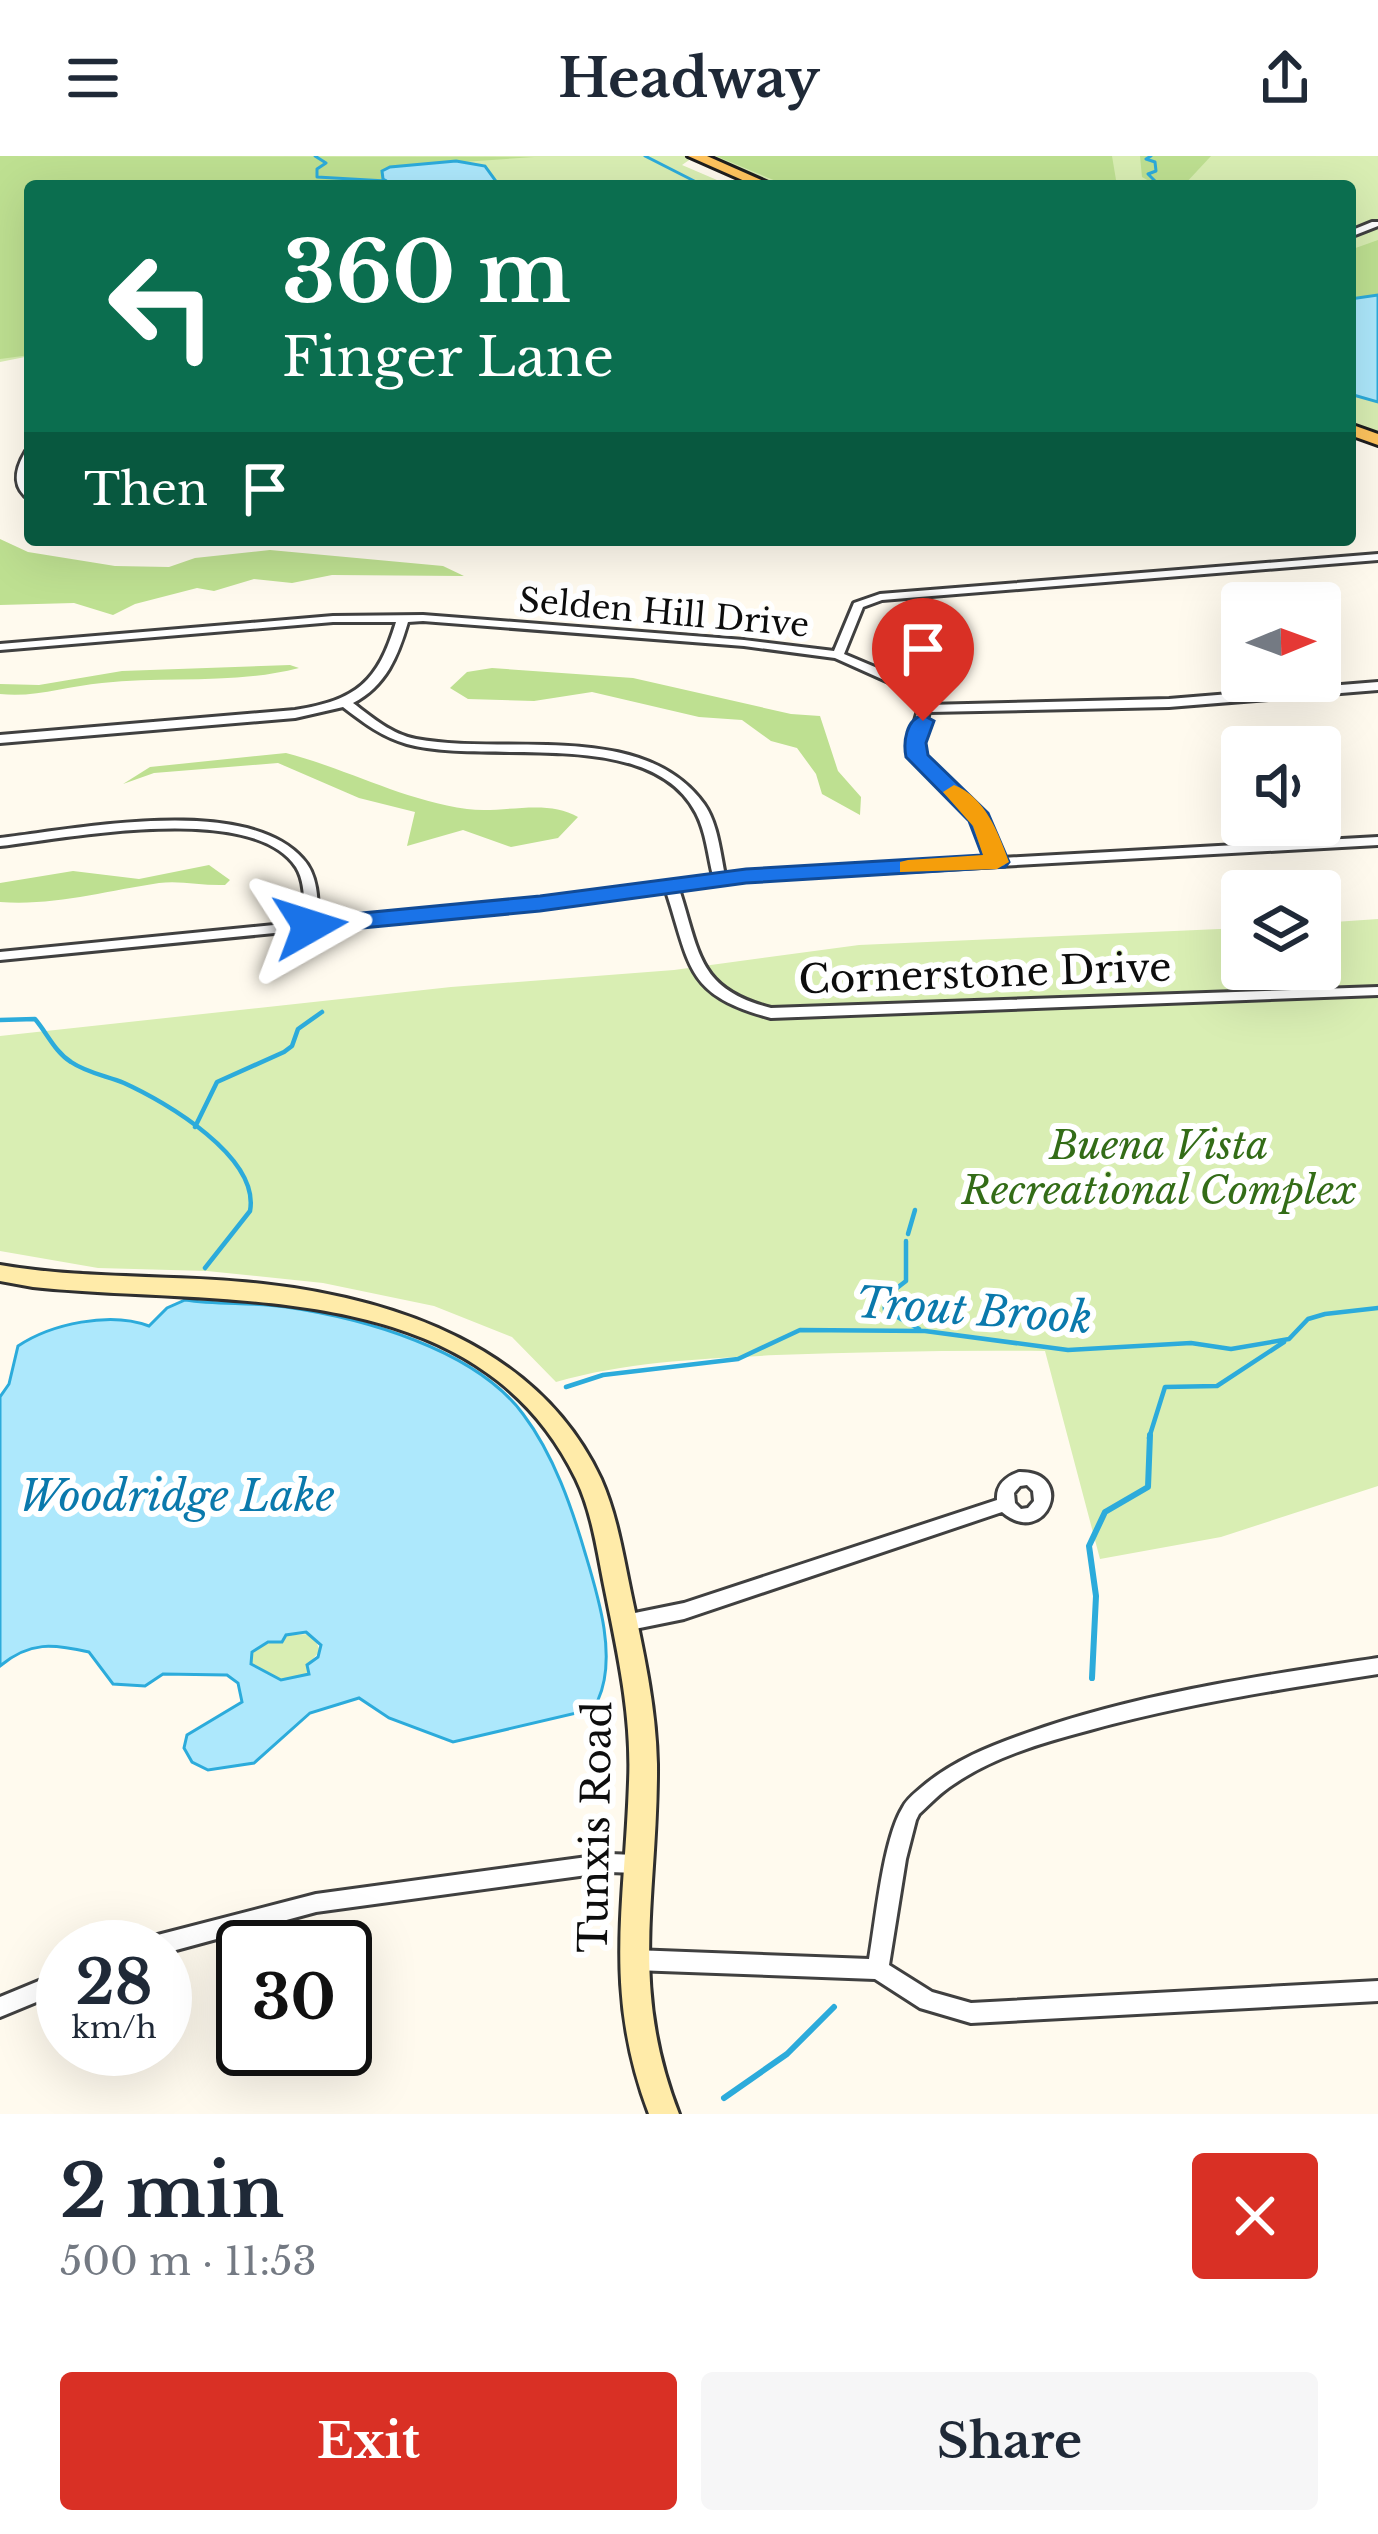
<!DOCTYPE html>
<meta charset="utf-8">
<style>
:root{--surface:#fff;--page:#f6f6f7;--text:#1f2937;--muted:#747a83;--accent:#d93025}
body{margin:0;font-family:"Libre Baskerville",serif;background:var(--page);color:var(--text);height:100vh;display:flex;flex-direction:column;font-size:45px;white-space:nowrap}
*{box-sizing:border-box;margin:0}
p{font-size:39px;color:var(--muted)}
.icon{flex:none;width:66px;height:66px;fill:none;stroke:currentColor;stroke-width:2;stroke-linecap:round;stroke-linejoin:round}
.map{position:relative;height:1958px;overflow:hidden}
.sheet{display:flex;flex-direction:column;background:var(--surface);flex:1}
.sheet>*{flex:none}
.banner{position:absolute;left:24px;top:24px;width:1332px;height:366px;border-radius:12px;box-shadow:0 12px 48px #0002;background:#0b6e4f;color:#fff;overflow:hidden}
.needle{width:78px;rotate:89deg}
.tools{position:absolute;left:1221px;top:426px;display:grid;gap:24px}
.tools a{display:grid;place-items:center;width:120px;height:120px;border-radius:12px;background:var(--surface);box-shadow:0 12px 48px #0002;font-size:60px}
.speed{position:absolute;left:36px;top:1764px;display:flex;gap:24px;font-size:60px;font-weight:700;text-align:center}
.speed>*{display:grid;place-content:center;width:156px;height:156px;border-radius:50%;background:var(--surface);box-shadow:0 12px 48px #0002;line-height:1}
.speed small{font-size:30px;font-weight:400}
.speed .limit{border:6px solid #111;border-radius:18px;background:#fff;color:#111}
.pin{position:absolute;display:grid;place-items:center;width:102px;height:102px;color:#fff;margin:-123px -51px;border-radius:50% 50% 50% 0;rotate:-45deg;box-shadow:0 0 12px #0007}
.pin .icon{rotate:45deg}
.me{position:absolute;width:132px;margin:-66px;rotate:84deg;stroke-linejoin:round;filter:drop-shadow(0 0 9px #0008)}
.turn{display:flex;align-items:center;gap:42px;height:252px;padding:0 60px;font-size:54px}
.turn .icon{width:156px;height:156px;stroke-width:2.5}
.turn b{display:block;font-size:84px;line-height:102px}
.then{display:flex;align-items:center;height:114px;padding:0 60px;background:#0003;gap:24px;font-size:45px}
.round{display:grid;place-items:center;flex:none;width:126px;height:126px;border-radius:12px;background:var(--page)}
.headline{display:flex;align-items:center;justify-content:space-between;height:204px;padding:0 60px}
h1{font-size:72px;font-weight:800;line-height:90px}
.action{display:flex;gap:24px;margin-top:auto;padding:24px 60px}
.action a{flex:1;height:138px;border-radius:12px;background:var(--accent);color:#fff;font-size:48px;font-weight:800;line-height:138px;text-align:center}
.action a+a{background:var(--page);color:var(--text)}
header{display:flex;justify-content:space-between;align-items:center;height:156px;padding:0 60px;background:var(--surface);font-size:54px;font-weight:800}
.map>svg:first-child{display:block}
.green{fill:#d9eeb3}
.forest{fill:#bee091}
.water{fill:#ade8fc;stroke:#2cabdb;stroke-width:3;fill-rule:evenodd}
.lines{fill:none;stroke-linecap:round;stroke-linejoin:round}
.stream-far2{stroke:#2cabdb;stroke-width:3}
.stream-far1{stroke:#2cabdb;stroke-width:4.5}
.stream{stroke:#2cabdb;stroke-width:6}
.street-casing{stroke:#404040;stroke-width:6}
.secondary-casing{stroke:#2f2f2f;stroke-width:6}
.primary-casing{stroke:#1e1e1e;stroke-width:6}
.street{fill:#fff;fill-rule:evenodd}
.secondary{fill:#ffeba9;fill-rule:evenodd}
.primary{fill:#ffc45e;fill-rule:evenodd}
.route{fill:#1a73e8;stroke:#114b97;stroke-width:3}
.slow{fill:#f59e0b}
.labels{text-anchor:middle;stroke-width:12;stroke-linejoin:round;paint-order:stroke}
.far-street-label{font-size:33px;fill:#0d0d0d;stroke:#fff}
.street-label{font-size:39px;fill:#0d0d0d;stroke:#fff}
.park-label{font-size:39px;font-style:italic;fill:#336c17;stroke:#fff}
.water-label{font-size:42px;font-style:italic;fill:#0a79ac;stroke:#fff}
</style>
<header><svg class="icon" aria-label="menu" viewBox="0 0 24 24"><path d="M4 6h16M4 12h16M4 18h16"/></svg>Headway<svg class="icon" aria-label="share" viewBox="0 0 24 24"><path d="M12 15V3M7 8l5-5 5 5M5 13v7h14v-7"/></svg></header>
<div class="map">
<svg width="1378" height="1958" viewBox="0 0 1378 1958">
<rect width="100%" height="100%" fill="#fffaee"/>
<!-- green -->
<g class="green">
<polygon points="0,0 695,0 682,9 731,30 30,30 30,200 0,206"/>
<polygon points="710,0 1378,0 1378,276 1350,265 1350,30 781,30"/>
<path d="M1378,763V1330L1221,1381L1100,1403L1045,1195C955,1194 866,1196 776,1199C702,1203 628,1205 556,1226L512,1181L434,1150L323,1127L207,1115L98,1112L0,1095V880L451,831L674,814L859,789L1242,772V813H1320V767Z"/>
<polygon points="313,1478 320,1495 307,1509 310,1518 281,1524 251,1508 252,1495 286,1479"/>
</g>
<!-- forest -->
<g class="forest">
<polygon points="0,0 534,1 390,11 395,30 30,30 30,199 0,203"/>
<polygon points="716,0 1112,0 1117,30 788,30"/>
<polygon points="1211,0 1184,29 1156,29 1142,21 1140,0"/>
<polygon points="1378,84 1378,139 1350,143 1350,94"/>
<polygon points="0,383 28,396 115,410 169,411 195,402 270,394 443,410 464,420 332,419 292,427 254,423 214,435 197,432 135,448 113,459 74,447 0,449"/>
<path d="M290,509L299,512C233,529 169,520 102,527C68,530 35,542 0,538V528L39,529L122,515Z"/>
<polygon points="492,512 633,522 791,558 820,560 838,615 861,641 860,659 822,638 816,618 797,592 771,585 742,564 699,561 592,536 534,545 468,543 450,532 467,516"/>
<path d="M286,597C348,613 402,644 467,653C503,658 546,642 578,661L558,682L511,691L463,674L407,690L415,656L359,642L278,607L154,617L123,628L150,611Z"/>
<path d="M209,709L230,724L225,729C203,730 180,724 159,727C105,735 55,750 0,746V727L73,715L139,723Z"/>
</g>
<!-- water -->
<g class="water">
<polygon points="456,5 485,10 498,28 395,30 383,23 382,15 390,11"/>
<polygon points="1378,139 1378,246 1350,238 1350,143"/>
<path d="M185,1144C218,1149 252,1146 286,1151C362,1162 475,1193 523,1258C554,1299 572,1352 586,1400C599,1443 617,1502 598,1544L602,1551L453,1586L389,1562L359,1542L310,1557L254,1607L208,1614L192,1606L184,1592L187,1579L242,1546L238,1527L227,1519L163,1518L145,1530L113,1528L89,1496C53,1488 30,1485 0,1510V1241L9,1228L18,1190C51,1168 110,1155 149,1170L167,1152ZM306,1476L321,1489L318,1501L307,1509L309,1518L281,1524L251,1508L252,1496L268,1486H282L286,1479Z"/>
</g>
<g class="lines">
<!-- stream-far2 -->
<g class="stream-far2">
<polyline points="315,0 326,7 317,13 317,21 386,25"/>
<polyline points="645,0 704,30"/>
<polyline points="1151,0 1146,3 1155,6 1156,15 1148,18 1156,26 1176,30"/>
</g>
<!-- stream-far1 -->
<g class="stream-far1">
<path d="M0,864L35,863C47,877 55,896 71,906C87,917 107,920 124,927C166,946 260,1001 250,1055L205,1112"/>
<polyline points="195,971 217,926 284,896 292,890 298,873 322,856"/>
<polyline points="908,1078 915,1054"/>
<polyline points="906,1085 906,1125 884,1142 885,1154 919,1173"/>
<polyline points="566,1231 603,1219 738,1203 800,1174 925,1175 1068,1194 1191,1187 1231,1193 1289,1183 1308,1163 1325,1158 1378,1152"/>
<polyline points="1149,1282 1165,1231 1217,1230 1284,1186"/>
</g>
<!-- stream -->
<g class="stream">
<polyline points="1092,1522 1096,1440 1089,1390 1105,1356 1148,1331 1150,1279"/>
<polyline points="724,1942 787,1898 834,1851"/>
</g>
<defs>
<g id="street">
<polygon points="1372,66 1378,66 1378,70 1350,81 1350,75"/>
<path d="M30,294L26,319L30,344C11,331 15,313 26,295Z"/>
<path d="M1378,398V404L882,444L863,451L844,498L901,522L927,549L1169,543L1378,526V534L1169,551L929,556L921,587L923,599L985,659L1002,702L1378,681V689L746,724L679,733C700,797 697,833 771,852L1378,831V839L771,862C685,839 691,811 666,735L540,751L0,804V796L304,766C304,749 306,727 296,711C252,645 68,682 0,690V682C78,673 246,638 303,703C318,719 318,744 318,765L540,743L713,720C708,700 706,676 696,657C650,568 486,610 407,588C382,581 364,567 343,551L295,562L0,587V579L295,554C357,544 378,526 396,466H333L0,494V488L333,460L423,459L744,484L834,495L854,447L880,438ZM423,465L744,490L835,502L893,528L918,554L909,587L911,600L974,663L989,703L725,719C720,696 718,668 704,648C643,563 505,600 416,583C391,578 373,562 353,547C386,530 398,500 408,466Z"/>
<path d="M1019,1316C1078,1315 1046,1394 1002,1356L684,1463L625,1475L619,1472L616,1467L619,1462L625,1459L684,1447L997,1344C996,1329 1005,1321 1019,1316ZM1027,1329L1033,1335L1034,1345L1028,1352L1021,1353L1015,1347L1014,1337L1020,1330Z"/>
<path d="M1378,1502V1518C1281,1533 1184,1548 1090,1574C1044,1586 993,1601 954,1628C941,1636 930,1648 919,1658L916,1664L906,1703L889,1809L932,1836L971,1847L1378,1825V1845L971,1867L920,1852L875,1823L634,1814L627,1811L624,1804L627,1797L634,1794L869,1803C876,1763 883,1683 903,1651C907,1643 915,1637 922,1631C952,1605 990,1590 1027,1577C1140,1537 1260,1520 1378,1502Z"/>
<polygon points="609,1698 637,1699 644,1702 647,1708 644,1714 637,1717 609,1716 316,1756 165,1797 165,1791 140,1791 143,1784 150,1781 316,1738"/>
<polygon points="63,1815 63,1835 0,1861 0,1841"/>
</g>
<path id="secondary" d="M0,1109C87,1124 175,1118 263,1128C397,1143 540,1192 601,1323C617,1359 623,1399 631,1437C643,1494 656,1550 657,1608C658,1739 628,1828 679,1958H649C603,1837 625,1750 629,1626C632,1559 617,1494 604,1429C597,1394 592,1356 576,1323C476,1117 221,1151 33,1131L0,1125Z"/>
<g id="primary">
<polygon points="688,0 707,0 775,30 756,30"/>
<polygon points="1350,268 1378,278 1378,289 1350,279"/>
</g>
</defs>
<!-- street casing -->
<use href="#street" class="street-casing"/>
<!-- secondary casing -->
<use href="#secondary" class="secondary-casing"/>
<!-- primary casing -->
<use href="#primary" class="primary-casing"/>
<!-- street -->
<use href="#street" class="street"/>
<!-- secondary -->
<use href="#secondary" class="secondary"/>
<!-- primary -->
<use href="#primary" class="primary"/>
</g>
<!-- route -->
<path class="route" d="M923,559L934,565L926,587L928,599L988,657L1009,706L1005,711L746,727L540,755L310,777L298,770L310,762L540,740L746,713L982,699L969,665L906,601C903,586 906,563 923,559Z"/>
<!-- slow -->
<path class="slow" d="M954,629C985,641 998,676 1009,706L997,713L900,716V706L908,704L983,699L973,670L943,636Z"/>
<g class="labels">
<!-- far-street labels -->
<g class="far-street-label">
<text transform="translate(664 456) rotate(5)" y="12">Selden Hill Drive</text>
</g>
<!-- street labels -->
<g class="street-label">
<text transform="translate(985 817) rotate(-2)" y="14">Cornerstone Drive</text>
<text transform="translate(595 1671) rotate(-89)" y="14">Tunxis Road</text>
</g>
<!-- park labels -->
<g class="park-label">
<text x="1159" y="1003">Buena Vista<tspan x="1159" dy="45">Recreational Complex</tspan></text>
</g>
<!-- water labels -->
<g class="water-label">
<text transform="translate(974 1154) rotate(4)" y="15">Trout Brook</text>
<text x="177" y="1355">Woodridge Lake</text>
</g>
</g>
</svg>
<div class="tools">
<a><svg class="needle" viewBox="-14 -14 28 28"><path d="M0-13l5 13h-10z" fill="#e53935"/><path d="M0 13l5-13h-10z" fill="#747a83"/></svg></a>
<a><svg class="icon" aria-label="sound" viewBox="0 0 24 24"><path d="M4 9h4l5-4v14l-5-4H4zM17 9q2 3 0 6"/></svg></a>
<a><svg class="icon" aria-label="layers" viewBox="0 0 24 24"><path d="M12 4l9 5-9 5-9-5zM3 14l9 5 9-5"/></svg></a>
</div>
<div class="speed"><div>28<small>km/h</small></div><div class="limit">30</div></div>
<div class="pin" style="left:923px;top:565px;background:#d93025"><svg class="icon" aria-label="arrive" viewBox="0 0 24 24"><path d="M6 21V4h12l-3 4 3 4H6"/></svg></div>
<svg class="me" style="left:310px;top:770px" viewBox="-20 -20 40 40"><path d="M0-17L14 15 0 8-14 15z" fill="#1a73e8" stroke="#fff" stroke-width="4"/></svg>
<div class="banner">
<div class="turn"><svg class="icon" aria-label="left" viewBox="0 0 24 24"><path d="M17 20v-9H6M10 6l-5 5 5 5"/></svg><div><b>360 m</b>Finger Lane</div></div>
<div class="then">Then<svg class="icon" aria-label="arrive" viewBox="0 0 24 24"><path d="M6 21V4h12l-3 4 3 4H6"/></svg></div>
</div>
</div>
<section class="sheet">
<div class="headline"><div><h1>2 min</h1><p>500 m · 11:53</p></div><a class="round" style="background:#d93025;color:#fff"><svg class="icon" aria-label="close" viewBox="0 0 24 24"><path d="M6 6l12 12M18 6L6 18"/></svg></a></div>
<div class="action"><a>Exit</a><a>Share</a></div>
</section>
